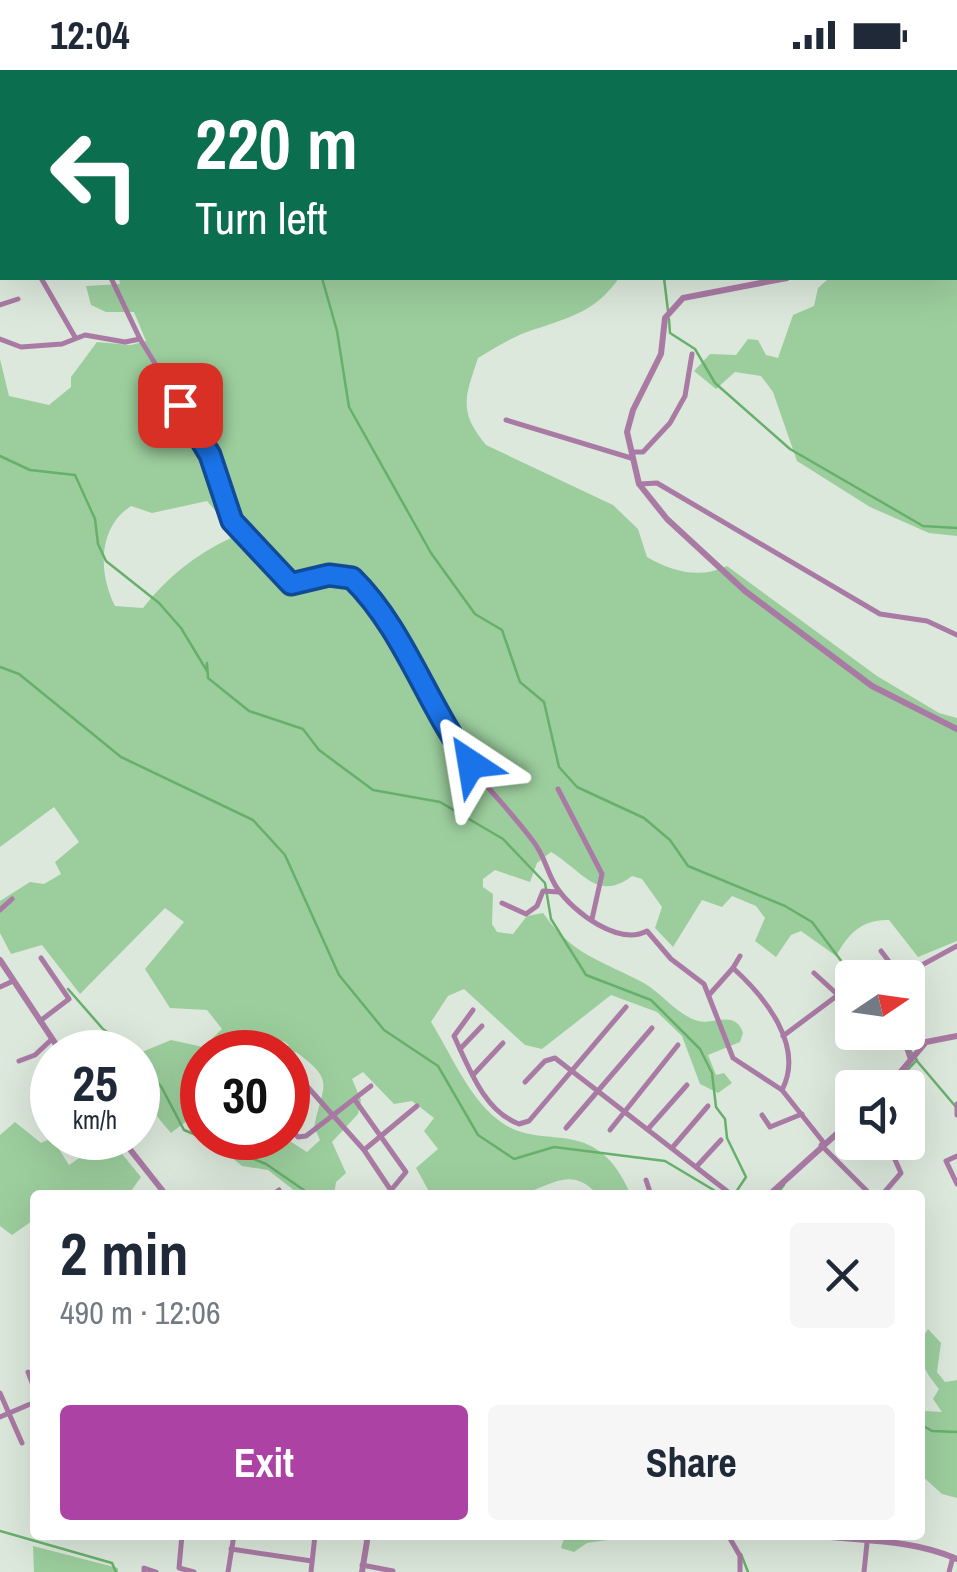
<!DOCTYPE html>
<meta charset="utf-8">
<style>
:root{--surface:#fff;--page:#f6f6f7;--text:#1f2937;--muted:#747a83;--accent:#ab42a4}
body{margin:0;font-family:"Archivo Narrow",sans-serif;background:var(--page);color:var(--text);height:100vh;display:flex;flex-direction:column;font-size:38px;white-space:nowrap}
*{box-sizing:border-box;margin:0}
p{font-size:32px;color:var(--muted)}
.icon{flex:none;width:55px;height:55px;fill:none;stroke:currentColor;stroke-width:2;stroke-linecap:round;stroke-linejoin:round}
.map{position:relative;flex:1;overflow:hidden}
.panel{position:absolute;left:30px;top:1120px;width:895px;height:350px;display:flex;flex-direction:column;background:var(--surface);border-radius:10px;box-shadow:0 10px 40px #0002}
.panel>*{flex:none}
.hud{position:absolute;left:0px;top:0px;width:958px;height:210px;box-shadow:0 10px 40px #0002;background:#0b6e4f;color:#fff;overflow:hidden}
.needle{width:65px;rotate:77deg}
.tools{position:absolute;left:835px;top:890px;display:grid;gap:20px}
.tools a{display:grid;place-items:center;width:90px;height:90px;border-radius:10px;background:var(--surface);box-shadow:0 10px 40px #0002;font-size:50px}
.speed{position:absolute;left:30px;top:960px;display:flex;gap:20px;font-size:50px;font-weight:700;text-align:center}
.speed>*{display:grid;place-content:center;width:130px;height:130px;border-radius:50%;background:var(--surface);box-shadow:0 10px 40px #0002;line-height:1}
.speed small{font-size:25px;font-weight:400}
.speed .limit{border:15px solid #d22;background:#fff;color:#111}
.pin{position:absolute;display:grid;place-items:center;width:85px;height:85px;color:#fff;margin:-42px;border-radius:20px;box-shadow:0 5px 15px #0006}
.me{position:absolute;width:110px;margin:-55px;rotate:327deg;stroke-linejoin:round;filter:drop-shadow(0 0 8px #0008)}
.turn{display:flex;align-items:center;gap:35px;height:210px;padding:0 30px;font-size:45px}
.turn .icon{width:130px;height:130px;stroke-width:2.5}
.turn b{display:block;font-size:70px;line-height:85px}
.round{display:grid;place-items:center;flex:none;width:105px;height:105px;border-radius:10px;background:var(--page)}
.headline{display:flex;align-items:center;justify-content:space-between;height:170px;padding:0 30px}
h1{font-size:60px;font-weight:700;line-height:75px}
.primary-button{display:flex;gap:20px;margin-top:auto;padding:20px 30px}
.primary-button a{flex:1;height:115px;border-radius:10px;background:var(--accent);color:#fff;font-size:40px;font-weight:700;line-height:115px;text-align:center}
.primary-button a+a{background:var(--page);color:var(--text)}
.status{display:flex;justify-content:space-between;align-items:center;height:70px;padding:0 50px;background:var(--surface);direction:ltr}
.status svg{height:28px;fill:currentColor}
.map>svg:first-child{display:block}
.green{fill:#9cce9d;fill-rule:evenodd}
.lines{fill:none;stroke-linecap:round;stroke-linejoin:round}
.stream{stroke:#67b06b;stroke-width:2.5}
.minor{stroke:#a97aa4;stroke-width:5}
.tertiary{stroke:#a97aa4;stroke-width:6}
.route-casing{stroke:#114b97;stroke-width:25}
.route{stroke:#1a73e8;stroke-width:18}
</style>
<div class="status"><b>12:04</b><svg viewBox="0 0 49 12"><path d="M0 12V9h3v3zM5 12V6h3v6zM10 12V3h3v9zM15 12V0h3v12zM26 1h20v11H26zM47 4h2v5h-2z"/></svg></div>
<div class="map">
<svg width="957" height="1502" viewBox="0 0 957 1502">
<rect width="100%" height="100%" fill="#dce8dc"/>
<!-- green -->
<g class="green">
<polygon points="77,0 790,0 780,2"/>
<polygon points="957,155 957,466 929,463 870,437 797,391 773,322 761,306 735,302 716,319 694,301 710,284 736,285 748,269 758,270 766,285 778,288 793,245 814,236 818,218 829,208 955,208"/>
<path d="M119,208H619C594,244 566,248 527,262C510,268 494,279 478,288C465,327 458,341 486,375L613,435L638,459L647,487C673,502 700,509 727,496L877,606L939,643L957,648V871L918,887L889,850C862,849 848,864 836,886L801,861L791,865L776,887L755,871L765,848L756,836L732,826L722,837L702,830L673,877L655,858L662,837L642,809L632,806C597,833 582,800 551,782L537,793L530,812L495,800L483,809V817L493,824L492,854L497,862L513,864L527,846L543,843C573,886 601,890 644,913C662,924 676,943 695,950C712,957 735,938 743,963L740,972L708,985L716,1005L724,1003L732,1013L718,1023L700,1014L682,966L657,942L611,925L542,979L525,975L464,919L448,926L431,952C451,984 468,1026 497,1049C542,1086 594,1039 631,1125H598C570,1094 551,1117 519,1125C497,1130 468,1125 446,1125L443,1121L431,1125L416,1098L438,1079L424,1061L434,1048L412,1031L394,1034L363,1002L352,1009L361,1030L358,1044L332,1072L346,1103L336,1112L334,1125H300L268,1100L242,1096L208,1068H285L307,1082L320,1070L314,1057C323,1014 336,1011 296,982L288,986L280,982L289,975L283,971L271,977L276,982H202V1062L188,1050L171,1063C147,1035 135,1020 142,982L171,970L203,977L222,959L207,940L170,938L145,899L184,852L165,838L80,924L42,875L11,884L0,863V831L30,812L44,814L61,804L55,792L79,772L54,737L0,777V289L9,326L49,335L71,317V307L97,272L131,275L146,271L134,242H106L91,235L86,216L120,214ZM207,431L228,455L231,468C196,484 166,508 143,538L115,536C98,503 98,457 131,436L152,443Z"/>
<polygon points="15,1052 41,1073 52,1068 69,1095 109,1068 141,1107 128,1125 35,1125 35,1149 12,1165 0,1156 0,1065"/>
<path d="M928,1259L941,1273L937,1302L945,1312L957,1310V1428L942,1424L920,1404V1335L925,1341L942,1342L933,1329L939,1319C923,1299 912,1282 928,1259Z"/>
<polygon points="565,1465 627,1465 627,1467 587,1473 574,1482 561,1478"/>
<polygon points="33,1476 118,1498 118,1502 34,1502"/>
</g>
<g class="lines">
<!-- stream -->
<g class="stream">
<polyline points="205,0 208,2"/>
<polyline points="748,0 754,2"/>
<polyline points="955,117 957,119"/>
<polyline points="322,208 337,261 349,337 431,483 475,544 502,560 520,612 544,632 559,697 577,717 644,748 670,770 688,796 785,836 812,852 854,908"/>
<polyline points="664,208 668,241"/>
<polyline points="669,249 670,263 695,279 715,313 790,379 923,456 957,458"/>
<polyline points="0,386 30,400 75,405 95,449 98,474 106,491 159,533 181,558 207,601 207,593 208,608 249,641 303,659 319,680 373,720 440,732 503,769 545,813 551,849 586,905 651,930 700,979 712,1003 716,1037 725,1049 727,1068 746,1107 734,1125"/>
<polyline points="0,597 19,604 121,687 253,750 285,785 339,905 384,960 438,996 478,1065 514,1089 554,1077 665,1091 722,1125"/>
<polyline points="68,919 103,959 134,982"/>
<polyline points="889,962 900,970"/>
<polyline points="138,985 162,1018 184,1060 266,1094 311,1125"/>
<polyline points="917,991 956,1037"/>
<polyline points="897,1011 917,990 909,979"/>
<polyline points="776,1125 784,1115"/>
<polyline points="920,1354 932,1361 957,1362"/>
<polyline points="0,1461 112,1493 116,1502"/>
<polyline points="741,1484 748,1502"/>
</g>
<!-- minor -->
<g class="minor">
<polyline points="26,0 38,2"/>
<polyline points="352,0 360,2"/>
<polyline points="580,0 582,2"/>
<polyline points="874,2 876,0"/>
<polyline points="0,50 2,50"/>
<polyline points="955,68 957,68"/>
<polyline points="0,158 2,160"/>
<polyline points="41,208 75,267"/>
<path d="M111,208L140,269L211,385L232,451L291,514L342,504C382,519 429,630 451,668C474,706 507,736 533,771C545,786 547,803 557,818C574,843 619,876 647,861L671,889L704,914L733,988L782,1020L824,1073"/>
<polyline points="0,235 18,229"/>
<polyline points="0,269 21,277 62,274 85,265 125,272 140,269"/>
<polyline points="506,350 631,388"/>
<polyline points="633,382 643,382 670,353 685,326 692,284"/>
<polyline points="640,414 657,413 880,544 927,551 957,565"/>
<polyline points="558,719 602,804 592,849"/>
<polyline points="502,833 526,844 537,836 543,821 559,822"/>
<polyline points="0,840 12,829"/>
<polyline points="881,881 900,906"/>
<polyline points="733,898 740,886"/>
<polyline points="881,903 883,908"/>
<polyline points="898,908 957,876"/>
<polyline points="0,917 11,912"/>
<path d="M709,925L733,898C765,927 805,976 782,1020"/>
<path d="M473,940L454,966C469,998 484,1041 519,1054L529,1051L626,937"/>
<polyline points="40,951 69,929 41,888"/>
<polyline points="901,962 910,988"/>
<polyline points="783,966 838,925 814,903"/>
<polyline points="460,979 482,956"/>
<polyline points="19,991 35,985 52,969"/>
<polyline points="288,995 364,1080 394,1125"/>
<polyline points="473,1005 503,973"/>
<polyline points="525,1012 545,991 555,988 732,1125"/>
<polyline points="355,1030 406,1102 392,1119"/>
<polyline points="957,1034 957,1045"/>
<polyline points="762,1045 770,1057 802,1044"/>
<polyline points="288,1056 298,1067 306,1066 371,1016"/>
<polyline points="566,1058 652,958"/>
<polyline points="648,1059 687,1015"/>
<polyline points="610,1060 678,975"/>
<polyline points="821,1075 871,1125"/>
<polyline points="672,1078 708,1036"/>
<polyline points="364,1080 417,1036"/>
<polyline points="957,1086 946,1091 957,1114"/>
<polyline points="697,1096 721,1070"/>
<polyline points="646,1110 651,1125"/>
<polyline points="272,1125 279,1120"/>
<polyline points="529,1125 542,1125"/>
<polyline points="882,1125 901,1103 887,1072"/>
<polyline points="920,1203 921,1203"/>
<polyline points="28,1302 35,1321"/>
<polyline points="0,1323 22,1373"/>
<polyline points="0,1347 35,1332"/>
<polyline points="182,1465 179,1498 194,1502"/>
<polyline points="728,1465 740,1486 740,1502"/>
<polyline points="231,1479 312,1491"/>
<polyline points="362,1495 393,1501"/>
<polyline points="144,1502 144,1498 156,1502"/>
<polyline points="228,1502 234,1465"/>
<polyline points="311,1502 315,1465"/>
<polyline points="864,1502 867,1473"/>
<polyline points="949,1502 953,1487"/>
</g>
<!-- tertiary -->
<g class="tertiary">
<polyline points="955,106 957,106"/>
<polyline points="787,208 683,228 665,248 661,284 633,340 627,362 639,414 667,449 745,521 872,616 957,659"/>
<polyline points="0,890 61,982"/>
<polyline points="887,1018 926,972 957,966"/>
<polyline points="121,1068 166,1125"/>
<polyline points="769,1125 852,1050"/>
<path d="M812,1465C860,1471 913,1469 957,1489"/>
<polyline points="362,1502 368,1465"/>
</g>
</g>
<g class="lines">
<defs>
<path id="route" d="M180,335L210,385L232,451L291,514L329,505L352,508C405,560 427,636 471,694"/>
</defs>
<!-- route casing -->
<use href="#route" class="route-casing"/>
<!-- route -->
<use href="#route" class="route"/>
</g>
</svg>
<div class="tools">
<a><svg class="needle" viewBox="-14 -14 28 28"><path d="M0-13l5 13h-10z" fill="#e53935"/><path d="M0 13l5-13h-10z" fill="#747a83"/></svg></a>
<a><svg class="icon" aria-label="sound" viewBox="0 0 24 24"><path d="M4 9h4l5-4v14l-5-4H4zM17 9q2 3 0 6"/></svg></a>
</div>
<div class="speed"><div>25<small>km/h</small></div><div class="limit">30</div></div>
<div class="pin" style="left:180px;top:335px;background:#d93025"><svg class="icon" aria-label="arrive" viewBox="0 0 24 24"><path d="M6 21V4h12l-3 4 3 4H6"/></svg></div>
<svg class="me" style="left:471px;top:694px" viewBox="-20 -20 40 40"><path d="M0-17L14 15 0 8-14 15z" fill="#1a73e8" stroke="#fff" stroke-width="4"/></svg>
<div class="hud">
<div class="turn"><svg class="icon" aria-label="left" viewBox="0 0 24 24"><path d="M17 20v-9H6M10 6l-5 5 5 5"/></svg><div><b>220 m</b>Turn left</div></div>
</div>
<section class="panel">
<div class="headline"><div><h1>2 min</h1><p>490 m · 12:06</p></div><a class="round"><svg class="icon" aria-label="close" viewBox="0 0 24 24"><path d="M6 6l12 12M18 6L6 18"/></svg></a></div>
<div class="primary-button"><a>Exit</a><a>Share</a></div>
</section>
</div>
